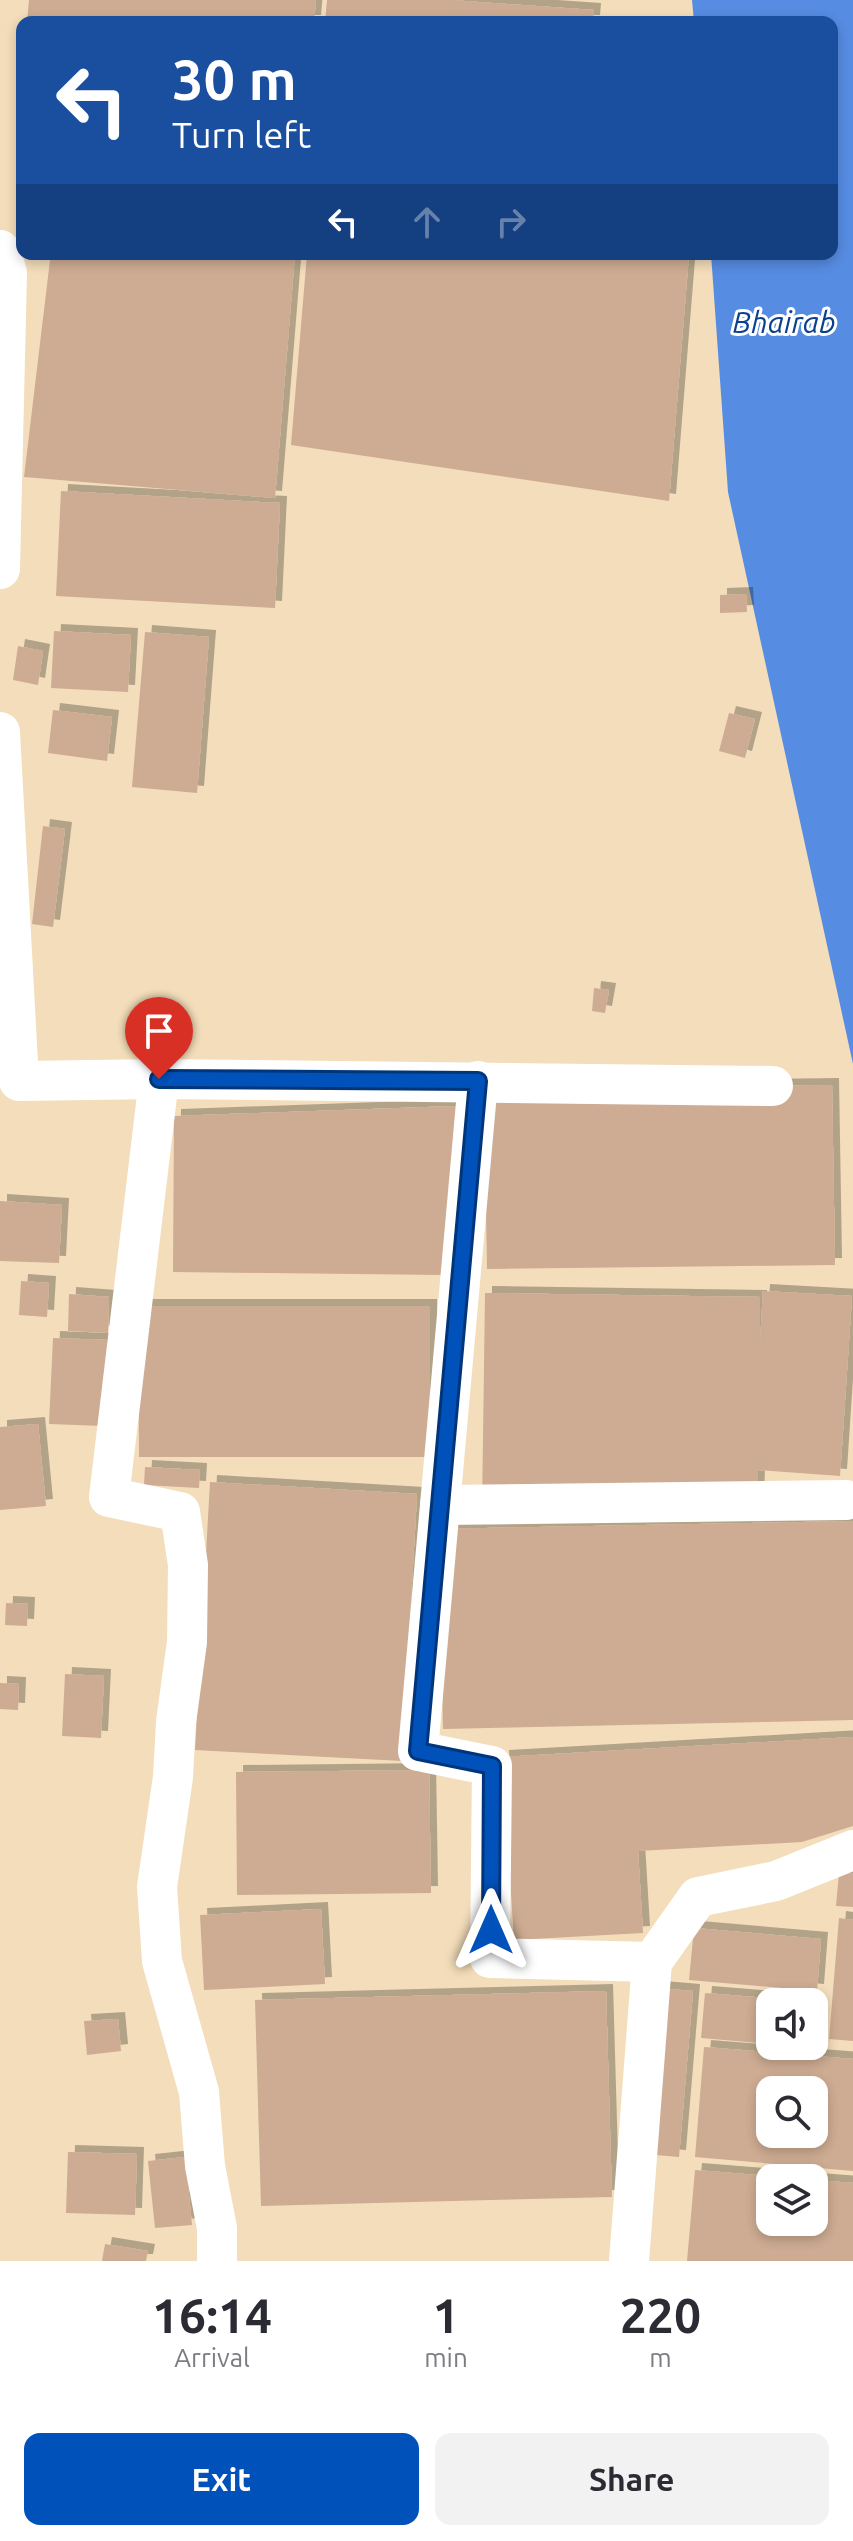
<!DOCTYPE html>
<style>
:root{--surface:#fff;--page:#f2f2f3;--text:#2b2b33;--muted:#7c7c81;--accent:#0151bb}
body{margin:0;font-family:Ubuntu,sans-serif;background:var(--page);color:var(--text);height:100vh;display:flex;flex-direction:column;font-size:30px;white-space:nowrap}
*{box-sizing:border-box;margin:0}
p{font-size:26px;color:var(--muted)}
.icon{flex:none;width:44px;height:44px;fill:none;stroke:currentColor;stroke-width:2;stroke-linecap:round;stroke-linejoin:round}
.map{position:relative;height:2261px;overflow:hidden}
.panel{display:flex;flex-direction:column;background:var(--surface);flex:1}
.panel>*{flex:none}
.guide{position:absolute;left:16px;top:16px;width:822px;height:244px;border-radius:16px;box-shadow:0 4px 12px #0003;background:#1a4fa0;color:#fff;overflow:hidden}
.fabs{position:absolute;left:756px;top:1988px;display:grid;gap:16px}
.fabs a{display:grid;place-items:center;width:72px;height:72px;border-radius:16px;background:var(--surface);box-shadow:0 4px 12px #0003;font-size:40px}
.pin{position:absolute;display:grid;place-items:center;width:68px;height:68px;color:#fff;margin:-82px -34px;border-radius:50% 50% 50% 0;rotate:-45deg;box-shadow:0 0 8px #0007}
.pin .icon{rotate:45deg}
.me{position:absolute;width:88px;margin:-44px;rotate:0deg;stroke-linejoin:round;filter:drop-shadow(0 0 6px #0008)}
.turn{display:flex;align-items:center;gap:28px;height:168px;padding:0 24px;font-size:36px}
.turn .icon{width:104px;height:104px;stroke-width:2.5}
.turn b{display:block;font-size:56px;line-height:68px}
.lanes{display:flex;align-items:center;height:76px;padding:0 24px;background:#0003;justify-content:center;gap:40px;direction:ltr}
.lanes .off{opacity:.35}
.eta{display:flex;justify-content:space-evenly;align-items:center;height:136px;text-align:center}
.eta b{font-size:48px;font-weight:600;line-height:56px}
.action{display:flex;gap:16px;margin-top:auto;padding:16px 24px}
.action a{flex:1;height:92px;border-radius:16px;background:var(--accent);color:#fff;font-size:32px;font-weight:600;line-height:92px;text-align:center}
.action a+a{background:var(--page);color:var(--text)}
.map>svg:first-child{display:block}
.water{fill:#568ce2}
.building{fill:#ceac93;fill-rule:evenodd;filter:url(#shadow)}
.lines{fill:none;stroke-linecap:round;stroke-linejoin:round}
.minor{stroke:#fff;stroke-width:40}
.route-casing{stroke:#01357a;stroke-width:20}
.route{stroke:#0151bb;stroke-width:14}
.labels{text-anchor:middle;stroke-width:6;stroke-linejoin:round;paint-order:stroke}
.water-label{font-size:30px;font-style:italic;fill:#0c408c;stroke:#fff}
</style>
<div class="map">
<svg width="853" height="2261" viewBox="0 0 853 2261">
<defs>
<filter id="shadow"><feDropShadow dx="7" dy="-7" stdDeviation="0" flood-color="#0004"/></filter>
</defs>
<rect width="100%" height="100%" fill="#f3ddba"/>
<!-- water -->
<polygon class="water" points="692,0 853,0 853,1064 728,492 711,254 832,254 832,22 694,22"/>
<!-- building -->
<g class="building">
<polygon points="29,0 316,0 314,22 27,22"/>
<polygon points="327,0 451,0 594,10 593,22 325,22"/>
<polygon points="34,254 295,254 275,498 24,477 50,260 35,258"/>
<polygon points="307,254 689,254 669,501 291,445"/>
<polygon points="61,491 280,503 275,608 56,596"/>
<polygon points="746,594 747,612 720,613 720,595"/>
<polygon points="54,631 131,635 128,692 51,688"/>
<polygon points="145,632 209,637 197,793 132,787"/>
<polygon points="18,646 43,651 38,685 13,680"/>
<polygon points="53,710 112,717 107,761 48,753"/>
<polygon points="729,713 755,719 745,758 719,751"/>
<polygon points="43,826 65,829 53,927 32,924"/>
<polygon points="594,988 609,990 605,1013 592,1011"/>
<polygon points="832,1085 835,1265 487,1269 484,1089"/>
<polygon points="456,1106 441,1275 173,1272 174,1116"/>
<polygon points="0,1201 62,1205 59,1263 0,1261"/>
<polygon points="21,1281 49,1283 47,1317 19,1315"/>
<polygon points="763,1291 852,1296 840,1476 758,1470 757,1514 482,1510 485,1293 760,1297 760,1343"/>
<polygon points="69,1294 109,1297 108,1333 68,1331"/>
<polygon points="138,1306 430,1306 430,1457 139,1457"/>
<polygon points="53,1338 107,1340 103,1426 49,1424"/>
<polygon points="38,1424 46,1506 0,1510 0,1427"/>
<polygon points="145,1467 200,1470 199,1488 144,1485"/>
<polygon points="210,1482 417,1494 402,1761 195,1750"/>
<polygon points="853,1521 853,1720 443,1729 438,1529"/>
<polygon points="6,1603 28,1604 27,1626 5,1625"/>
<polygon points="65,1674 104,1676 101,1738 62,1736"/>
<polygon points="0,1683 19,1684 18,1710 0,1709"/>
<polygon points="853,1737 853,1826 802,1842 638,1851 643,1933 514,1940 502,1757"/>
<polygon points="429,1770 431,1893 237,1895 236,1772"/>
<polygon points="839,1873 853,1874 853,1907 836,1906"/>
<polygon points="321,1909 325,1984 204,1990 200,1915"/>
<polygon points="839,1918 853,1920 853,2041 829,2039"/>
<polygon points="694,1928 821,1939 817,1991 689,1980"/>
<polygon points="658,1988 693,1991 679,2157 644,2154"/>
<polygon points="606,1991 612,2197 261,2206 255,2000"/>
<polygon points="705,1993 790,2000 790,2002 770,2002 770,2044 701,2038"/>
<polygon points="118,2019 121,2051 87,2055 84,2021"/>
<path d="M704,2047L853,2059V2171L695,2157ZM770,2090H814V2134H770Z"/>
<polygon points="68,2152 137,2154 135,2215 66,2213"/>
<polygon points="185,2157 192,2225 155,2228 148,2161"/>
<polygon points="695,2170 770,2176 770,2222 814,2222 814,2180 853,2183 853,2261 687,2261"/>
<polygon points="105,2244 148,2251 146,2261 102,2261"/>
</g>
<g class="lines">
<!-- minor -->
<g class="minor">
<polyline points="0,250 7,273 0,569"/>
<polyline points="0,732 19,1081 159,1079 773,1086"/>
<polyline points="159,1079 109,1497 180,1512 188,1565 187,1642 176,1722 173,1777 157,1887 162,1961 199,2092 205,2166 217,2228 217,2261"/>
<polyline points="478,1081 418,1751 492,1766 490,1958 652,1962 629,2261"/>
<polyline points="440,1505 846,1500"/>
<polyline points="652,1962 698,1897 776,1881 853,1850"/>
</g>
</g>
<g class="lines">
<defs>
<polyline id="route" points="159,1079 478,1081 418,1751 492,1766 491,1930"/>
</defs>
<!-- route casing -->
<use href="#route" class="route-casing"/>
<!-- route -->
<use href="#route" class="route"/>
</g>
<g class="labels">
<!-- water labels -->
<g class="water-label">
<text x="784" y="333">Bhairab</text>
</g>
</g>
</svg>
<div class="fabs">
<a><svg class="icon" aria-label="sound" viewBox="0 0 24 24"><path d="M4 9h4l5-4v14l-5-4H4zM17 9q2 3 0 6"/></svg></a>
<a><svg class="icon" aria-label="search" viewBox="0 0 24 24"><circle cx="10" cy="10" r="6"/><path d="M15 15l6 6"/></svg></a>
<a><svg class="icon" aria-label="layers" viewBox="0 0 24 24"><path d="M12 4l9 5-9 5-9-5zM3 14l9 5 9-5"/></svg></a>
</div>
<div class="pin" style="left:159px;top:1079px;background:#d93025"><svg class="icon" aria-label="arrive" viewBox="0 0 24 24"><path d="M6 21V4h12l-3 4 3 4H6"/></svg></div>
<svg class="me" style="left:491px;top:1930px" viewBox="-20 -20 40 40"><path d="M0-17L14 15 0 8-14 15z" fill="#0151bb" stroke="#fff" stroke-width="4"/></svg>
<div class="guide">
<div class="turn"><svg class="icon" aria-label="left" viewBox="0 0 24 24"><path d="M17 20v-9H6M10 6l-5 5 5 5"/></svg><div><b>30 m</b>Turn left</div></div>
<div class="lanes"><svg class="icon" aria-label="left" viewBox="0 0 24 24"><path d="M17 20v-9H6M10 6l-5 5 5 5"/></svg><svg class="icon off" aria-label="ahead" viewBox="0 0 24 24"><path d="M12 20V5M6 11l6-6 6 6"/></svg><svg class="icon off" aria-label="right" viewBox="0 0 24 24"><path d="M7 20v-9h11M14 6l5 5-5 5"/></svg></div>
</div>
</div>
<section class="panel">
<div class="eta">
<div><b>16:14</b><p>Arrival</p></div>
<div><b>1</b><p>min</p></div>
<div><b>220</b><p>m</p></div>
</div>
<div class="action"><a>Exit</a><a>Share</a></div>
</section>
